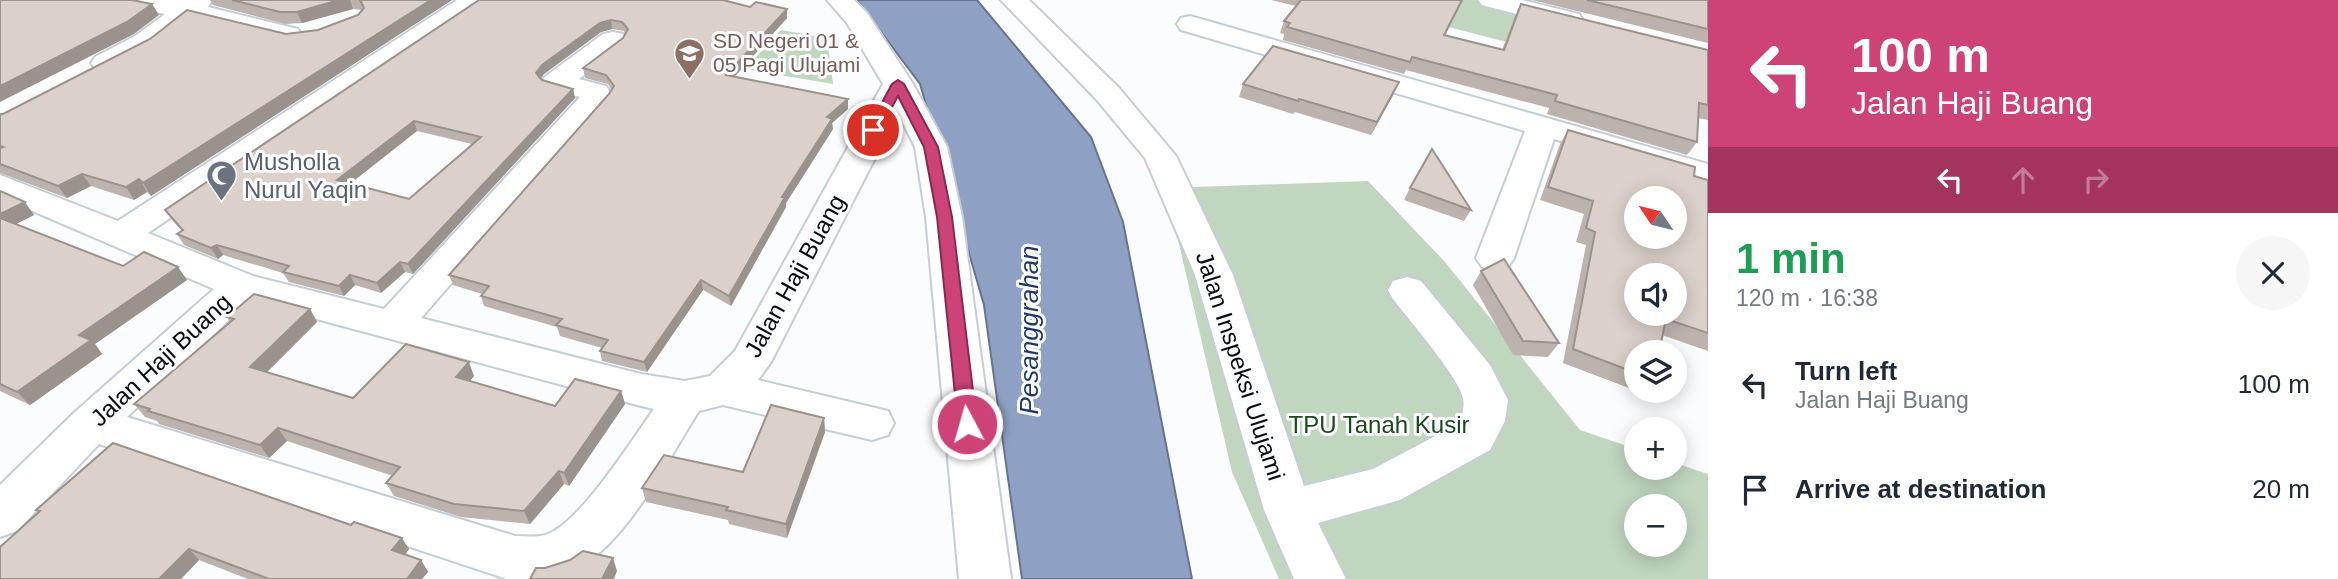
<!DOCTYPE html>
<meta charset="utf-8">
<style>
:root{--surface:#fff;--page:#f6f6f7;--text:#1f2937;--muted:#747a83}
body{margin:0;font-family:Helvetica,sans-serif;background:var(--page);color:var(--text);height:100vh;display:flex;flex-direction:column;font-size:26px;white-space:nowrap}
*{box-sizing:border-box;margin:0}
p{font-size:23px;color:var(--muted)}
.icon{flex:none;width:38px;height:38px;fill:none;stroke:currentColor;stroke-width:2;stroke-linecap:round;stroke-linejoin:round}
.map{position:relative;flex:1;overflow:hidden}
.panel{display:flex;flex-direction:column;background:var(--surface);width:630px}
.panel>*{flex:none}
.guide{background:#cd4277;color:#fff;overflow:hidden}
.needle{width:46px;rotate:305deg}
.controls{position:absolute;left:1624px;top:186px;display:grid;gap:14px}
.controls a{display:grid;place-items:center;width:63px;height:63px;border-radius:50%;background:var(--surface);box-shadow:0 4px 18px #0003;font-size:35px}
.pin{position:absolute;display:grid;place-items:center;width:60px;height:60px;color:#fff;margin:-30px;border:4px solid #fff;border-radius:50%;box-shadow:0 2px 7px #0007}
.me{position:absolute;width:77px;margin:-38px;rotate:354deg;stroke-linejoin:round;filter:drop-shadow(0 0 5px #0008)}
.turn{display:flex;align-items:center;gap:24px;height:147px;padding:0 28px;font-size:32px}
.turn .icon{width:91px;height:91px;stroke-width:2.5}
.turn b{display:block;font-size:49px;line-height:60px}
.lanes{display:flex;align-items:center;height:66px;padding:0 28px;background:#0003;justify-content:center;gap:35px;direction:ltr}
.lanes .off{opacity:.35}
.round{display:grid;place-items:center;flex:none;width:74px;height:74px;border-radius:37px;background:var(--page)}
.overview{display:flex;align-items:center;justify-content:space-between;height:119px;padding:0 28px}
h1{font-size:42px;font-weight:800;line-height:52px;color:#1e9e55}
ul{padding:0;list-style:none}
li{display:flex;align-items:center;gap:21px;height:105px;padding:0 28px}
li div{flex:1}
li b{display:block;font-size:26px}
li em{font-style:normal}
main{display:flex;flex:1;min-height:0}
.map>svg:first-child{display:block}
.green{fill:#c0d6bf;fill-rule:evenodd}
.water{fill:#8ea1c4;stroke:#66748d;stroke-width:2}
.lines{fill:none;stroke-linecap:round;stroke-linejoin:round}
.minor-casing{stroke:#c5cdd5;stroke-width:4}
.minor{fill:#fff;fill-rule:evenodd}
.wall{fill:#bcb3ae;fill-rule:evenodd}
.shaded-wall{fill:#99928d}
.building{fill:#dbd0ca;stroke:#99928d;stroke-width:2;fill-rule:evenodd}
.route{fill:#cd4277;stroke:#852b4d;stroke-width:2}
.labels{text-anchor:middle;stroke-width:6;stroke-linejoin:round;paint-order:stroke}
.far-education-label{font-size:21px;fill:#785e54;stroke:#fafcfd;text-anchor:start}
.worship-label{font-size:24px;fill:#5b616d;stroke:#fafcfd;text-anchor:start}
.street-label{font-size:24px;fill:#090b0e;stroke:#fafcfd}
.park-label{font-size:24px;fill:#1d491d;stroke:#fafcfd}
.water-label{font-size:26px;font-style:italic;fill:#223968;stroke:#fafcfd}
</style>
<main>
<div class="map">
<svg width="1708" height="579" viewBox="0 0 1708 579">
<rect width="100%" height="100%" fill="#fafcfd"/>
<!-- green -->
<g class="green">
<polygon points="1344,0 1480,0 1708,56 1708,94"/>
<polygon points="781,30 827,38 833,84 745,69"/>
<path d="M1368,181L1445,262L1580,430L1636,449V467H1675V463L1708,474V579H1279L1232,472L1166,188ZM1636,506H1675V544H1636Z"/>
</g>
<!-- water -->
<polygon class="water" points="857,0 977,0 1091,137 1123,222 1192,579 1022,579 984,305 920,84"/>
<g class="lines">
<defs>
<g id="minor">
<path d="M116,0H213L208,7L298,29L302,35L298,41L288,43L192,19C169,36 125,76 95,69L91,63L95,57L135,36L165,14L120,5Z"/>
<path d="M457,0H487L483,5L148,233L253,276L384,309L580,97L546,88L541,82L546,76L603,34L613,32L623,34L627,40L623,46L579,79L606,86L613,96L609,102L421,318L641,374L685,381L710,376L735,351L883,84L847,23L827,0H854L867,13L913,84L947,147L962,217L1011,579H959L926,217L915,147L898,113L771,362L758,380L888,411L894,423L888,435L872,440L723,405L699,411C665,463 617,567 550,579C537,579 521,579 507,579L99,444L17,531L0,537V485L75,412L214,289L0,197V175L118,221ZM249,301L641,406L654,409C632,440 581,521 548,534C538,538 525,536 515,536L127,417Z"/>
<path d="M1001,0H1029L1119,88L1176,156L1233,275L1304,486L1373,469L1458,424C1462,418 1465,406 1463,398C1458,376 1409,320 1393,299L1388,290L1393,281L1407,277L1421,281L1490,365L1508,400L1505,421L1490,450L1400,500L1318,523L1346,579H1294L1264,510L1195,275L1145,158L1097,100Z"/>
<polygon points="1478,0 1522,0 1579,14 1583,20 1579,26 1570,28 1482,5"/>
<polygon points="1190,16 1708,164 1708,184 1554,139 1514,258 1508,267 1495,270 1482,267 1476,258 1525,131 1181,30 1177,24 1181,18"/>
</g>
</defs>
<!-- minor casing -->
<use href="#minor" class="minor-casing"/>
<!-- minor -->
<use href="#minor" class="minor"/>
</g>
<!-- wall -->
<g class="wall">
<polygon points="210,0 452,0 151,196 147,192 134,200 91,186 67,198 0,173 0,114 286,34 318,30 358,15 362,10 353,9 302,23 285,24 213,5"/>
<path d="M479,0L787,18L734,77L848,99V109L832,123L833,129L786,203V207L731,306L703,290L647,372L602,361L600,351L602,348L560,336L557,327L484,306L481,296L482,294L453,285L449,275L609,94L612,90L608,84L585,78L583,68L623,38L625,34L624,31L612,29L601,32L544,74L541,79L542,80L573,89L575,98L413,274L405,272L381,293L355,285L344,296L289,282L283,273L223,255L218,259L184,245L177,234L182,231L172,220L165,210ZM417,131L472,144L409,199L351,183Z"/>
<polygon points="1271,0 1463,0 1445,36 1502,50 1515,16 1521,4 1708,50 1708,120 1698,118 1697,142 1687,155 1547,114 1549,108 1406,70 1404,74 1283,40 1284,34 1280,33 1284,21 1296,6"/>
<polygon points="1532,0 1708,0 1708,43"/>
<polygon points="1243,84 1393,95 1371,135 1295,112 1293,114 1239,97"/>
<polygon points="1568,130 1694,176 1708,180 1708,351 1662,335 1636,352 1636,390 1644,390 1642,393 1563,363 1586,245 1576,242 1584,214 1540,200 1560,144"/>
<polygon points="1410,188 1471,210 1464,221 1404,200"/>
<polygon points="0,191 34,215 16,224 123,266 187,280 95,344 102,354 30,405 0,391"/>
<polygon points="1481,271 1559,343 1548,357 1513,355 1473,285"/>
<polygon points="310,309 317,322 267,372 353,398 474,376 470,381 555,406 621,391 625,404 569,486 564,484 530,524 461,517 394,496 386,483 393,476 287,441 269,458 159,424 157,421 145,417 134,404 230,322 227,317"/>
<polygon points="824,418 825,432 787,538 729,524 728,520 646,502 642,488 743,472"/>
<polygon points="36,510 409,549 405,555 421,560 428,572 422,579 248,579 199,560 181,579 0,579 39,513"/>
</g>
<!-- shaded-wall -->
<g class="shaded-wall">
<polygon points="339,0 350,0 353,9 302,23 297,12"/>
<polygon points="431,0 452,0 151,196 143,183"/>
<polygon points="152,4 159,15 134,34 0,102 0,86"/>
<polygon points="787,9 787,18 727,85 726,75"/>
<polygon points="611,20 612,29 601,32 544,74 538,82 536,73 542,65 600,23"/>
<polygon points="1399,82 1393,95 1371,135 1377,122"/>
<polygon points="573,89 575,98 413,274 408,264"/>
<polygon points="848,99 848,109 832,123 833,129 786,203 786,207 731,306 729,296 782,197 827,117"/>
<polygon points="414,121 417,131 342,190 337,180"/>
<polygon points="82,174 91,186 67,198 58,186"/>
<polygon points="139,179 147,192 134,200 126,187"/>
<polygon points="25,202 34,215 6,229 0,222 0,214"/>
<polygon points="217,245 223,255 218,259 211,248"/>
<polygon points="400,262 405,272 381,293 377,283"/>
<polygon points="178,267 187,280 95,344 102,354 30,405 17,392 79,335"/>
<polygon points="350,275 355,285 344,296 339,286"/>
<polygon points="701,280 703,290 647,372 644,362"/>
<polygon points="310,309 317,322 259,380 250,367"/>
<polygon points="469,362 474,376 461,391 456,377"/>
<polygon points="621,391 625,404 569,486 564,473"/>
<polygon points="824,418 825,432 787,538 786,524"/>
<polygon points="278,428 287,441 269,458 260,445"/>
<polygon points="559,471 564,484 530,524 524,511"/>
<polygon points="402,538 409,549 399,562 392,550"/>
<polygon points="189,549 199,560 181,579 159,579"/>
<polygon points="613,558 617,571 614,579 602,579"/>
<polygon points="421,560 428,572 422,579 407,579"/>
</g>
<!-- building -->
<g class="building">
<polygon points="0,0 132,0 152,4 127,22 0,86"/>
<polygon points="232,0 339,0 297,12 280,12"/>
<polygon points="360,0 431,0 143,183 139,179 126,187 82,174 58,186 0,164 0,148 3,147 0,146 0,114 3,114 150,39 187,10 286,34 318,30 358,15 364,8"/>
<path d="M479,0H723L750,7L756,2L787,9L726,75L848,99L827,117L832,119L782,197H785L729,296L701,280L644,362L600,351L608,340L556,325L562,319L481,296L489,286L449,275L609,94L614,86L606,75L583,68L623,38L628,29L622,22L611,20L600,23L542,65L536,73L542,80L573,89L408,264L400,262L377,283L350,275L339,286L283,272L289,266L217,245L211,248L177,234L183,230L165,210ZM414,121L481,137L409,199L337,180Z"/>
<polygon points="1301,0 1462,0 1444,35 1504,50 1521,4 1708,50 1708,105 1699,103 1697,142 1555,101 1557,95 1412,57 1410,62 1287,27 1290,23 1284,21"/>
<polygon points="1587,0 1708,0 1708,29"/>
<polygon points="1273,46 1399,82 1377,122 1299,99 1298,101 1243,84"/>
<path d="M1568,130L1695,167L1694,176L1708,180V333L1666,319L1659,352H1636V373L1573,349L1595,232L1586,228L1593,201L1548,187ZM1636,198H1675V236H1636ZM1636,275H1675V313H1636Z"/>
<polygon points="1432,149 1471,210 1410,188"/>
<polygon points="0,191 25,202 0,214"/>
<polygon points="0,218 123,266 144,252 178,267 79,335 91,340 17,392 0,384"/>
<polygon points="1504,259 1559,343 1523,341 1481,271"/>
<polygon points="254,294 310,309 250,367 353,398 406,344 469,362 456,377 555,406 575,379 621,391 564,473 559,471 524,511 454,504 386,483 400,467 278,428 260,445 148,411 150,409 134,404 234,319 227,317"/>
<polygon points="771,405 824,418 786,524 726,510 728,507 642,488 664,455 743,472"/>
<polygon points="113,443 351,525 354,522 402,538 392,550 421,560 407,579 269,579 189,549 159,579 0,579 0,547 40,511 36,510"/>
<polygon points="583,551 613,558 602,579 530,579 536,568 545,568 570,560"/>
</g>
<!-- route -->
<polygon class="route" points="898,80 904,84 938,147 952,217 977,424 974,429 967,431 961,429 958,424 937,217 924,147 898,96 878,133 873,134 867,130 892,84"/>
<!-- icons -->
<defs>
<symbol id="school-pin" viewBox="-11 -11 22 30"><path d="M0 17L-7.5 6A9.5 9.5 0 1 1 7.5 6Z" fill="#8d6e63" stroke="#fafcfd"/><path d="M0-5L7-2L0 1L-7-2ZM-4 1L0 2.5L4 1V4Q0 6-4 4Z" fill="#fff"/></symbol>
<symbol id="mosque-pin" viewBox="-11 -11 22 30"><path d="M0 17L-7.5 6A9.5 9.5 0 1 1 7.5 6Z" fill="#6b7280" stroke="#fafcfd"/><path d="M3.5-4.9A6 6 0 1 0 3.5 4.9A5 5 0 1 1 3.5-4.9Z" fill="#fff"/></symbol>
</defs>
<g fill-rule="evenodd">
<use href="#school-pin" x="672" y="36" width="35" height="47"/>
<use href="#mosque-pin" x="204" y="158" width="35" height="47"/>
</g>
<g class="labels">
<!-- far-education labels -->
<g class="far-education-label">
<text x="713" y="48">SD Negeri 01 &amp;<tspan x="713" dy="24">05 Pagi Ulujami</tspan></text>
</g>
<!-- worship labels -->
<g class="worship-label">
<text x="244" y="170">Musholla<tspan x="244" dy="28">Nurul Yaqin</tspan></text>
</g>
<!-- street labels -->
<g class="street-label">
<text transform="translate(795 276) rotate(-61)" y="8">Jalan Haji Buang</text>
<text transform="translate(161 360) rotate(-43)" y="8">Jalan Haji Buang</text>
<text transform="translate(1240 366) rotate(72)" y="8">Jalan Inspeksi Ulujami</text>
</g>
<!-- park labels -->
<g class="park-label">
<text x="1379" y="433">TPU Tanah Kusir</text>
</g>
<!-- water labels -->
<g class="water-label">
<text transform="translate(1029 330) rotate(-90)" y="9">Pesanggrahan</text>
</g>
</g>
</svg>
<div class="controls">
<a><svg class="needle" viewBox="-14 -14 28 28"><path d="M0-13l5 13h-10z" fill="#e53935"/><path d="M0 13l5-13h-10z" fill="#747a83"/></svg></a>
<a><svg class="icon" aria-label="sound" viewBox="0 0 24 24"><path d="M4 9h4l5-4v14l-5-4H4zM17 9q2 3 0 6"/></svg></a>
<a><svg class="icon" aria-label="layers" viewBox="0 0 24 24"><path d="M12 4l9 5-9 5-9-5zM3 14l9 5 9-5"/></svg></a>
<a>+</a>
<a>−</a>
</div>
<div class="pin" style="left:873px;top:130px;background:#d93025"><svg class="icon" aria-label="arrive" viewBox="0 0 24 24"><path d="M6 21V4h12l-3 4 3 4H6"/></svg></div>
<svg class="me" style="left:967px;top:424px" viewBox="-20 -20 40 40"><circle r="17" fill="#cd4277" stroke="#fff" stroke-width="3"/><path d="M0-11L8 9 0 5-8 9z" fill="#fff"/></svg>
</div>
<section class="panel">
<div class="guide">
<div class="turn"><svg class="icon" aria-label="left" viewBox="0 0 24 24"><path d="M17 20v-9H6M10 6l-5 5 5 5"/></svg><div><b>100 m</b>Jalan Haji Buang</div></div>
<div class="lanes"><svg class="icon" aria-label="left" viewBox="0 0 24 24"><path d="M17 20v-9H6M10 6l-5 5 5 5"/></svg><svg class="icon off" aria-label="ahead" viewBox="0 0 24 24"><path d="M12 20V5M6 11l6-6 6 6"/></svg><svg class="icon off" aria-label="right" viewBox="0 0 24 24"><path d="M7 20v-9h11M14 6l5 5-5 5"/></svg></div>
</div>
<div class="overview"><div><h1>1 min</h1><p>120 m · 16:38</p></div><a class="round"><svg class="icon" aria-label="close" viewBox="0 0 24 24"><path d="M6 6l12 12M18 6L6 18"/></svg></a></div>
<ul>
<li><svg class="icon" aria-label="left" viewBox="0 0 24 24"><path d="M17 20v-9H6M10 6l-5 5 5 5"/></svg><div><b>Turn left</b><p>Jalan Haji Buang</p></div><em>100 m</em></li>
<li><svg class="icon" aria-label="arrive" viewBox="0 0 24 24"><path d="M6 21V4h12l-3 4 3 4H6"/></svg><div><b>Arrive at destination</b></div><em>20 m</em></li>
</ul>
</section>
</main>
